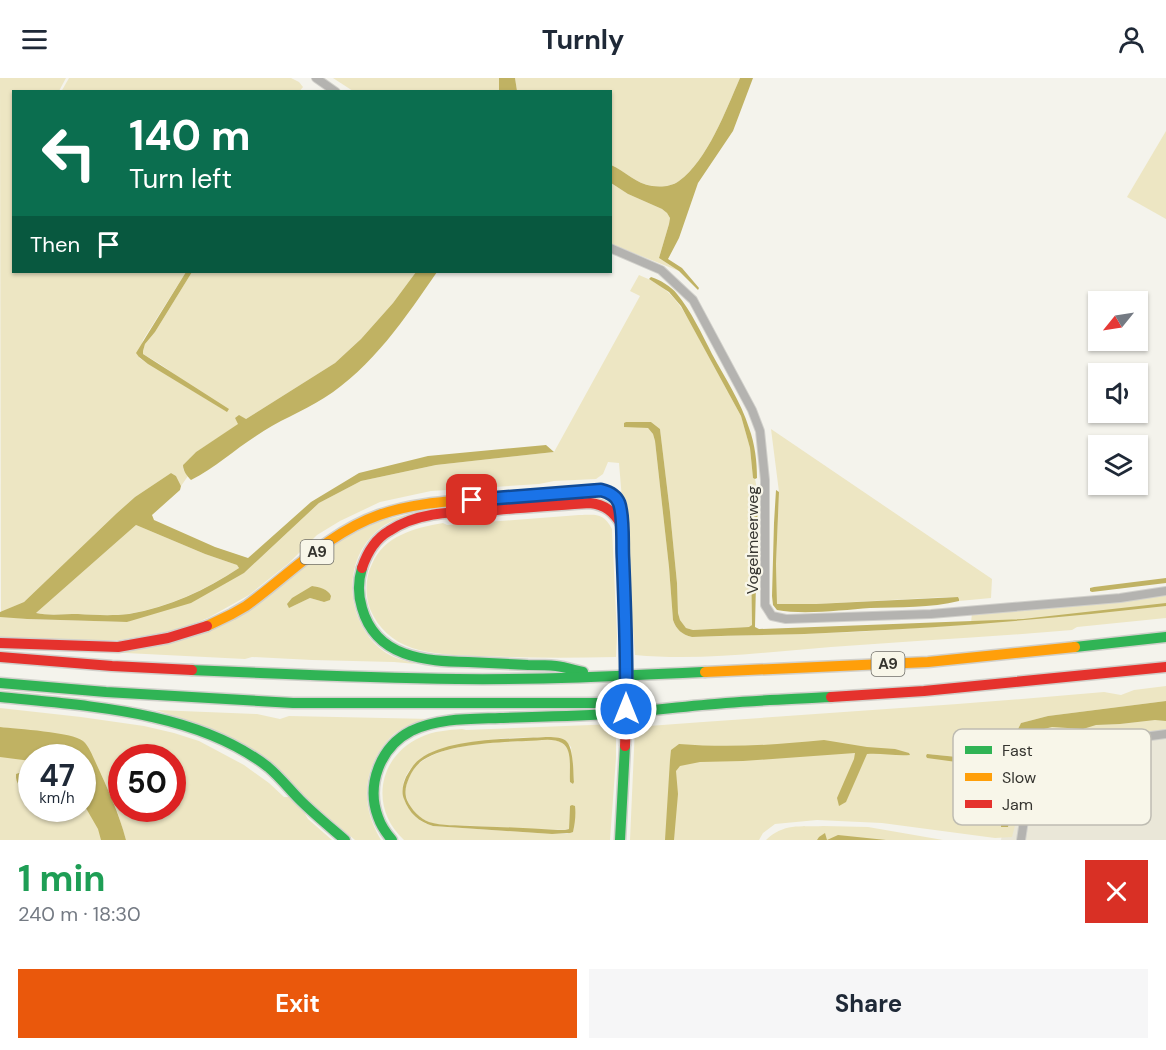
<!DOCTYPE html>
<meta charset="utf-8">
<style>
:root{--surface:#fff;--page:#f6f6f7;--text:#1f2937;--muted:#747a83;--accent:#ea580c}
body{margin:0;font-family:"DM Sans",sans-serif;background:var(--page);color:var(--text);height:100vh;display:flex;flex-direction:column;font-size:22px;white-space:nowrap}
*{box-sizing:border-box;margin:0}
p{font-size:20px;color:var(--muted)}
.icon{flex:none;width:33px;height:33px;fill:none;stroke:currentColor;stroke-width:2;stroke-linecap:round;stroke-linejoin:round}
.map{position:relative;height:762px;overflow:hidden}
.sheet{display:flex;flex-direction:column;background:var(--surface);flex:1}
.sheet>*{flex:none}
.top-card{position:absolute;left:12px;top:12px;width:600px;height:183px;border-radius:0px;box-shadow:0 2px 4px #0004;background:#0b6e4f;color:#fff;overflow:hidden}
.needle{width:39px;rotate:240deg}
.tools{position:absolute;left:1088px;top:213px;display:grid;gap:12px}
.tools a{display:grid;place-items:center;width:60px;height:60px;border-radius:0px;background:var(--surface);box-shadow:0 2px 4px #0004;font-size:30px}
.speed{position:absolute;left:18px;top:666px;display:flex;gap:12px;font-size:30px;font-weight:700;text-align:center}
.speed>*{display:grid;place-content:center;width:78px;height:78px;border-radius:50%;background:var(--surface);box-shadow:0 2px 4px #0004;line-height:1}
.speed small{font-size:15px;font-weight:400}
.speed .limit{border:9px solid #d22;background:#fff;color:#111}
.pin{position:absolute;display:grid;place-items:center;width:51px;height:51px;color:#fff;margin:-26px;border-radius:12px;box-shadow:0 3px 9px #0006}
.me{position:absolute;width:66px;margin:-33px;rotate:0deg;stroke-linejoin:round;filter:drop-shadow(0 0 4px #0008)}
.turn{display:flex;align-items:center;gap:21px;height:126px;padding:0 18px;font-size:27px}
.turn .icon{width:78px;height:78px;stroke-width:2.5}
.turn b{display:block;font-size:42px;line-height:51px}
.then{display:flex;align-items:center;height:57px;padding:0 18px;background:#0003;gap:12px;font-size:22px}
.round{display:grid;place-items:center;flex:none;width:63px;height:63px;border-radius:0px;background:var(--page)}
.headline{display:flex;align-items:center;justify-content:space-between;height:102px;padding:0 18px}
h1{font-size:36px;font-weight:700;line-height:45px;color:#1e9e55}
.button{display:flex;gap:12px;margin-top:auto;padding:12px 18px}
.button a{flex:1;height:69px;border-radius:0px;background:var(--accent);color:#fff;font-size:24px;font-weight:700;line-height:69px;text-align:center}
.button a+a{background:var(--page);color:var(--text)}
header{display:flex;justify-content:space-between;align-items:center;height:78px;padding:0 18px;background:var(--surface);font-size:27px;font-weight:700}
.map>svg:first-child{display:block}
.built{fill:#eae7d8}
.green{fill:#ede6c3;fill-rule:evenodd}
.water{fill:#c0b263;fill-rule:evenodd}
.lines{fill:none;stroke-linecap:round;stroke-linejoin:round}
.street-casing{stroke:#d1d0cb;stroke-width:10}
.fast-casing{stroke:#d1d0cb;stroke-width:13}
.slow-casing{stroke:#d1d0cb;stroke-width:13}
.jam-casing{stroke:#d1d0cb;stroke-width:13}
.street{stroke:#b4b3b0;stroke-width:8}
.fast{stroke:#30b455;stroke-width:10}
.slow{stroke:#ff9f0a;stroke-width:10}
.jam{stroke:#e5322d;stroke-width:10}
.jam-bridge-casing{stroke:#d1d0cb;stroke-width:13;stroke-linecap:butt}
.jam-bridge{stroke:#e5322d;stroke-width:10}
.route-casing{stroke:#114b97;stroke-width:15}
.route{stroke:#1a73e8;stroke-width:10}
.labels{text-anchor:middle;stroke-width:4.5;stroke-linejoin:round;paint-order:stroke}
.shield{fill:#f8f6e9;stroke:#706f68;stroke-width:1.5}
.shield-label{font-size:15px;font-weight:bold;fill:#363530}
.street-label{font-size:16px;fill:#363530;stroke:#f8f6e9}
.key{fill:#f8f6e9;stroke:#bebcb2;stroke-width:1.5}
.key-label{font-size:16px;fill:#363530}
</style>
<header><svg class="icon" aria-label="menu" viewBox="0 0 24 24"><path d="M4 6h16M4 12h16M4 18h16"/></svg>Turnly<svg class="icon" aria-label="person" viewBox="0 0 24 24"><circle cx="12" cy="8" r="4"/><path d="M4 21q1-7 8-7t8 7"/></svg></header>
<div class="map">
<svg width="1166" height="762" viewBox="0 0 1166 762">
<rect width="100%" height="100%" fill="#f4f3ec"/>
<!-- built -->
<polygon class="built" points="1166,630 1166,762 1001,762 1025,649"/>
<!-- green -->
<g class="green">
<polygon points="0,0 66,0 59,13 14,14 14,194 186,194 143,262 139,280 226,333 160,286 143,276 143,273 145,266 155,254 192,194 416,194 393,225 361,261 335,285 246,341 235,340 239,346 196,374 183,387 183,391 188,398 181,408 176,398 171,395 135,419 117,435 24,524 1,534"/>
<polygon points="69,0 291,0 299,4 303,9 299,14 61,14"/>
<polygon points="333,0 499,0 499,13 353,13"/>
<path d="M515,0H740C726,32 707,83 679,103C671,109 660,109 652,108C636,106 625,93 611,87L610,14L517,13Z"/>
<polygon points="1166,53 1166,141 1127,119"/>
<polygon points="611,105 628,116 662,131 667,135 670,140 669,146 659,180 679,193 611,166"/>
<path d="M639,197C664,207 675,218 689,242L741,338L750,370L753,400L755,401L757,411L754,412L753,419L751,485L752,547L750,549L693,552L686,550L680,542L678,535L677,505L670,434L660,351L651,344H626L638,349L648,350L653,356L655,363L669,489L673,542C676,551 682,557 692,559L857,554L971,546L972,534L1121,523L1166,517V540L1077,549L1072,552C992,559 911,563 831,569C766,574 700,583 635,577L619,385L608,384L603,396L596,401L554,403L539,406L431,413L380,424L340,443L317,457L289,485L249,517L208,540L174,553L119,562H71L0,559V538L27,541L127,544L244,495L319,425L361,403L436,387L554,374L640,218L630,213Z"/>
<polygon points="771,351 992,501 991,520 959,523 959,521 958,519 946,519 816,526 777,526 776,486 779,414"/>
<path d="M410,436C399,440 387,444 377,453C341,484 346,544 382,572C392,580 404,582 416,586L394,584L312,582L252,579L245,581L106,574L191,559L336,464L379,443ZM312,508L325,512L324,524L310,520L293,528Z"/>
<path d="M579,437C596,437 603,434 612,451L617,558L616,579C570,580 525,580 479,578C457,577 433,577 412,570C392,563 378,550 370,531C365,517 365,500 372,486C384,458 414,450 443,445L447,447Z"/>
<path d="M136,447L205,476L237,487L239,490C205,512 169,529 128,536C112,538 94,537 77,536C64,536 49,538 36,535Z"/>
<path d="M1166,608V623L1048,638L1021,645L1013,661L1010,682L1008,684L927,676L1008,691L1002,730L1001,748L1017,702L1023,663L1028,655L1052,649L1083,651L1096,647L1120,646L1155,642L1166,643V653L1044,668L1035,674L1030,680L1023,717L1012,759L995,760L882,745L817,742L775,746L763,755L759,762H630L635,649C792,637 948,628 1104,614L1121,617L1134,612Z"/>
<path d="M0,630L81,639L144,648L174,655L199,663L244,687L269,705L284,719H289L304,734L308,741L332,762H126L117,733L101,696L112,762H0ZM32,680H82V730H32ZM122,680H172V730H122Z"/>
<path d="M156,632L257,636L280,641L289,638L432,641C419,644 405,647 394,656C388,661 383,668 379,674C361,704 364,733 381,762H355L325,737L212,651Z"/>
<path d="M616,646V680L610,762H404C369,730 378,678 421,659C434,653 448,652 462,651L466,652ZM546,659L564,661L571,669L574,704L573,706L570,704C569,693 573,671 562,665C554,659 532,662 522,663C493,664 448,666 424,682C417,686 412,693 409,699C406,706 404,714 407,721C410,730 419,740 428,744C442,749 459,747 474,748C504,750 535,751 565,752L569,751L570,728L574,748L573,753L567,756H552L433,748C422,745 417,741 410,732C392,708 410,684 433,674L504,660Z"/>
<path d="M823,748L868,749L943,762H766C784,745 799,749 823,748Z"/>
</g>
<!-- water -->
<g class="water">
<polygon points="499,0 515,0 517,13 499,13"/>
<path d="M740,0H753L733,53L698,105L679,160L668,181L682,190L699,210L698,212L679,193L659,180L669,146L670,140L667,135L662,131L628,116L611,105V87C625,93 636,106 652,108C660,109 671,109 679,103C707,83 726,32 740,0Z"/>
<polygon points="186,194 192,194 155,254 145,266 143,273 143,276 229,331 227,334 148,286 139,279 136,275"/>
<path d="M416,194H437C406,239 372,290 324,320C302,334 277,343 256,358C234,372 215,390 191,402C187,398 183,393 183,387L196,374L238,346L235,340L239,337L246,341L335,285L361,261L393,225Z"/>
<path d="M651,199C660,202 671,208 677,216C690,231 703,258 712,276C725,300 741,324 749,350C755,366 757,384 757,400L755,401L753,400L750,370L741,338L681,228L669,214L649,201Z"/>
<path d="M626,344H651L660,351L670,434L677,505L678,535L680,542L686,550L693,552L749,549L752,547L751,485L753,419L754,412L757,411L758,416L755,549L759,551L1023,541L1166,525V528C1060,540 954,549 847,554C795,557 743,557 692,559C682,557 676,551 673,542L669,489L655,363L653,356L648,350L624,349V345Z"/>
<path d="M546,367L554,374L436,387L361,403L319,425L244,495L191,525L127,544L27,541L0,539V534L24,524L117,435L135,419L171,395L176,398L181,408L180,412L152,437L154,442L215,469L248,480L311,424L359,395L428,378ZM136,447L205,476L237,487L239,490C206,512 169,529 129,536C112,538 94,537 78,536C64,536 49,538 36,535Z"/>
<path d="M776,412L779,414L776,486L777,526H816L958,519L959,521V523C931,530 899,529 870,530C843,532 804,537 777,532L773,527L772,518L774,445Z"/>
<polygon points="1166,500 1166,505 1092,514 1090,513 1090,510 1094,509"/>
<path d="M312,508C319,509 328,511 331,518L330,522L324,524L310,520L289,530L287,526L292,520Z"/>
<polygon points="1166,623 1166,643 1155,642 1120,646 1096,647 1083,651 1052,649 1028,655 1023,663 1008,749 1001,749 1002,730 1008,691 927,680 926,678 927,676 1008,684 1010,682 1013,661 1021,645 1048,638"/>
<path d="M0,649C16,651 73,654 83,663C89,668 92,677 95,683C107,709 119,735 126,762H101L98,751L83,725L82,680H32L31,683L0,679Z"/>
<path d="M546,659C552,659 560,659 565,662C574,668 573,694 574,704L573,706L570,704C569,693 573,671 562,665C553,659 537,663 526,663C498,664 447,666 423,682C417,686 412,693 409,700C406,707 404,714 407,722C411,731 420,741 429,744C442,748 457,747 470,748C500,749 529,750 558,752H565L569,751L570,728L572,727L575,728C576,736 575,745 573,754L570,755L552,756L433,748C419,744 409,735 404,721C401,714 403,706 406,699C410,692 414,685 420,681C448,660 512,661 546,659Z"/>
<path d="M824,662L867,669L895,671L909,675L910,677C895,678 881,675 867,676L846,724L839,728L837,720L854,681L855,675L743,683L700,684L680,688L676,693L678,716L674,762H665L670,682L671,672L679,666C729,670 774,667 824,662Z"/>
<path d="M22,694H31V716C22,712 15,706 16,696Z"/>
<polygon points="825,755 827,762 838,757 886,762 817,762 819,759"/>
</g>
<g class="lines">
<defs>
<g id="street">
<polyline points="316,0 336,14"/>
<polyline points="610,170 661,192 693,222 752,332 760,353 765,402 765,527 772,538 786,541 931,536 1120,520 1166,513"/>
<polyline points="1021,762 1031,697 1038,677 1048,672 1166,656"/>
</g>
<g id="fast">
<polyline points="622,447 626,557"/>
<path d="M362,490C358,503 358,517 362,530C376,580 425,583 468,584C488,585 508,586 528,587C537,587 547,587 556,588C565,589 574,592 583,594"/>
<polyline points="1075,569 1166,559"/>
<path d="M192,592C281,596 369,600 457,601C540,602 622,598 705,594"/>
<polyline points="0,605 106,614 293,625 637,625"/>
<path d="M0,619C88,628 196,633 268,689C280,699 290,712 300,722C314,736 330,749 345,762"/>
<path d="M392,762C386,755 381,748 378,739C366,707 380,669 411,653C438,640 470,641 500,640C536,639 573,638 609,636C648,633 687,628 726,625C761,622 796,621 831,619"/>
<polyline points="620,762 625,668"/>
</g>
<g id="slow">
<path d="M207,548L232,536L246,528C289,497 328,455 379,437C415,424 455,423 493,420"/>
<polyline points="705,594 928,584 1075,569"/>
</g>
<g id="jam">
<path d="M493,420L601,412C620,419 620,428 622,447"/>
<path d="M362,490C367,475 375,461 389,453C420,432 461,434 497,432C528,429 559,427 590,425C605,427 613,433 621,446"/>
<polyline points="0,565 118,569 168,560 207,548"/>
<polyline points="0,579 112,588 192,592"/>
<polyline points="831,619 924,613 1166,589"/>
</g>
</defs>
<!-- street casing -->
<use href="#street" class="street-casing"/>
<!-- fast casing -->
<use href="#fast" class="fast-casing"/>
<!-- slow casing -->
<use href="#slow" class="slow-casing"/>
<!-- jam casing -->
<use href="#jam" class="jam-casing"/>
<!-- street -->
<use href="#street" class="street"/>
<!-- fast -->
<use href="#fast" class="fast"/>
<!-- slow -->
<use href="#slow" class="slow"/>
<!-- jam -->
<use href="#jam" class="jam"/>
<defs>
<polyline id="jam-bridge" points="625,668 627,612 626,557"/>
</defs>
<!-- jam-bridge casing -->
<use href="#jam-bridge" class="jam-bridge-casing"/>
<!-- jam-bridge -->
<use href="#jam-bridge" class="jam-bridge"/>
</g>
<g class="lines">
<defs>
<path id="route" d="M472,422L601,412C609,414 616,417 619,425C624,438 622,467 623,481C625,531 627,581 626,631"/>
</defs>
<!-- route casing -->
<use href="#route" class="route-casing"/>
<!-- route -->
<use href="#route" class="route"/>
</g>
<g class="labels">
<!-- shield labels -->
<g class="shield">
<rect x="300.5" y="462" width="33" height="24" rx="4.5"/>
<rect x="871.5" y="574" width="33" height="24" rx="4.5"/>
</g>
<g class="shield-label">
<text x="317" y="479">A9</text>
<text x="888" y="591">A9</text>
</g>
<!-- street labels -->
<g class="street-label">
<text transform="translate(752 462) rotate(-90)" y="6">Vogelmeerweg</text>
</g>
</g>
<!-- legend -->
<rect x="953" y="651" width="198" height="96" rx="9" class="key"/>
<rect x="965" y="668" width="27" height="8" fill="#30b455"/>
<rect x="965" y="695" width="27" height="8" fill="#ff9f0a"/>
<rect x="965" y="722" width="27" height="8" fill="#e5322d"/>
<g class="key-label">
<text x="1002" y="678">Fast</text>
<text x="1002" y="705">Slow</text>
<text x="1002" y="732">Jam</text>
</g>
</svg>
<div class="tools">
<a><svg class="needle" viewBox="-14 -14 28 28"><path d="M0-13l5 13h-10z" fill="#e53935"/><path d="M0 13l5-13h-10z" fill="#747a83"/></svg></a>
<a><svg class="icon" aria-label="sound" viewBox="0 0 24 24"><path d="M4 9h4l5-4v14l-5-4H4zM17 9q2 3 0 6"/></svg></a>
<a><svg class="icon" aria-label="layers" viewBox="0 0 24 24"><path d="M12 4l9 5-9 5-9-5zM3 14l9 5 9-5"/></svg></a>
</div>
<div class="speed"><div>47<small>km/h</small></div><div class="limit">50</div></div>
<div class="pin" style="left:472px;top:422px;background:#d93025"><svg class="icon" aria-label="arrive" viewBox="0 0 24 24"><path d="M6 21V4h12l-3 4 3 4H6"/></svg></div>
<svg class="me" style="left:626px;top:631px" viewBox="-20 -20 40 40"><circle r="17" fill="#1a73e8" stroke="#fff" stroke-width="3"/><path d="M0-11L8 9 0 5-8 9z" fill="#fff"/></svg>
<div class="top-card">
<div class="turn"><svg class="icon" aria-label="left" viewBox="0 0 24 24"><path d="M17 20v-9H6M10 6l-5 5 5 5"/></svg><div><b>140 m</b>Turn left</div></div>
<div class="then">Then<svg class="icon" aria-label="arrive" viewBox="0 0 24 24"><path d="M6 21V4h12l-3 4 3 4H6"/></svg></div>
</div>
</div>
<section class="sheet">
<div class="headline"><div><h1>1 min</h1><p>240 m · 18:30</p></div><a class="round" style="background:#d93025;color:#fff"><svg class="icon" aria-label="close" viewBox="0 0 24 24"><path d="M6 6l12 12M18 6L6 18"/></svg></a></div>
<div class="button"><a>Exit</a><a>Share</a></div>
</section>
